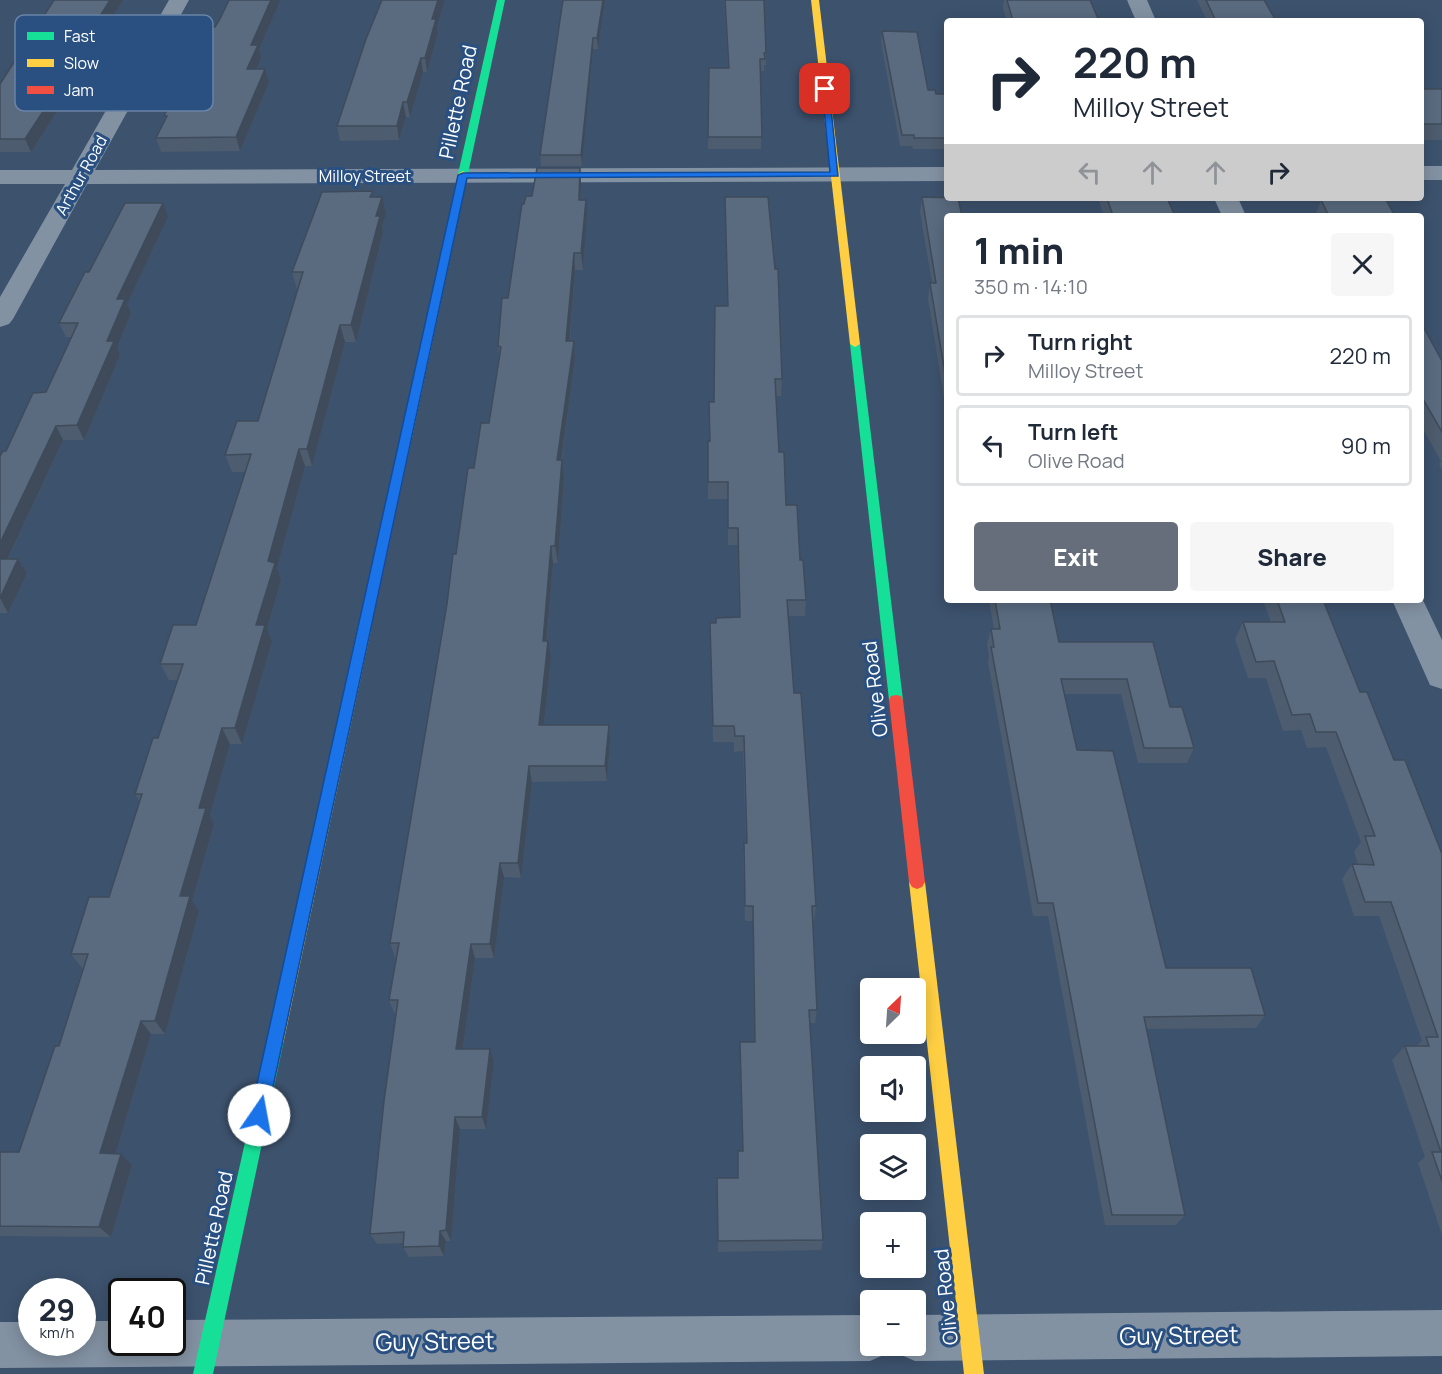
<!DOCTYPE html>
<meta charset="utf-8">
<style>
:root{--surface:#fff;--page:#f6f6f7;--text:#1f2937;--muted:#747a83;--line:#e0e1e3;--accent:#656e7a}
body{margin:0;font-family:Manrope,sans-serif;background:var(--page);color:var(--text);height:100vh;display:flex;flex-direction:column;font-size:22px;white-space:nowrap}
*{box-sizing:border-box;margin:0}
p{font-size:20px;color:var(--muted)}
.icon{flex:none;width:33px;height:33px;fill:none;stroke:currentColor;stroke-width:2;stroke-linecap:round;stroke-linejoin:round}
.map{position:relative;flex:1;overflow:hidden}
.side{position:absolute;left:944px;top:213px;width:480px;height:390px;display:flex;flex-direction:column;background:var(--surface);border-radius:6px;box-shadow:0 3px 15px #0003}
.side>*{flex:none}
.guide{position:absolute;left:944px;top:18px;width:480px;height:183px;border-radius:6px;box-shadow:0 3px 15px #0003;background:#fff;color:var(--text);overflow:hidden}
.needle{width:39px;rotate:25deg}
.controls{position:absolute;left:860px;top:978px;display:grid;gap:12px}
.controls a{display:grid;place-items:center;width:66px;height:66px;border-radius:6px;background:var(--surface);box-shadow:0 3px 15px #0003;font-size:30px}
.speed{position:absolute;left:18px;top:1278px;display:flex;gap:12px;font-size:30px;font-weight:700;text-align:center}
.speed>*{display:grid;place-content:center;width:78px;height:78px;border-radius:50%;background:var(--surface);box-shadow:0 3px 15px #0003;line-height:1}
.speed small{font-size:15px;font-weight:400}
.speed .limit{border:3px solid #111;border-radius:9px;background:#fff;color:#111}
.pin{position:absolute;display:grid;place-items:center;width:51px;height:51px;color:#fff;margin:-26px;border-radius:12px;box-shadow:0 3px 9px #0006}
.me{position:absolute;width:66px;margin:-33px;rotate:12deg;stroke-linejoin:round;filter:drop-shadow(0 0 4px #0008)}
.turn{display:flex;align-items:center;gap:21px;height:126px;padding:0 30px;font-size:27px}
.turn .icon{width:78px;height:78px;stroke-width:2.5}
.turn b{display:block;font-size:42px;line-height:51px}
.lanes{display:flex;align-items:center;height:57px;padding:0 30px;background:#0003;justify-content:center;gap:30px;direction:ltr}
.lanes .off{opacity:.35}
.round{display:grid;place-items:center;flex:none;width:63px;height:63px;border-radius:6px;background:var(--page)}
.overview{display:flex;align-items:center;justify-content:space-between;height:102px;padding:0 30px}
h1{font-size:36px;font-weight:800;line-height:45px}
.primary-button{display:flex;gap:12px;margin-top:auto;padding:12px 30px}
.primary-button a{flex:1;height:69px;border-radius:6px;background:var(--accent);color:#fff;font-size:24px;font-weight:800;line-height:69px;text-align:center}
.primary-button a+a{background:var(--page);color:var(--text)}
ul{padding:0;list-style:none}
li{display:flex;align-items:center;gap:18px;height:81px;margin:0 12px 9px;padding:0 18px;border:3px solid var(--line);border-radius:6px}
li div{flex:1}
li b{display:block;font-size:22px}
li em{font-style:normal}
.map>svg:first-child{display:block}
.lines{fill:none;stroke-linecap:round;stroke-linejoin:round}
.street{fill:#8392a3;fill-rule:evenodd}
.fast{fill:#16e098;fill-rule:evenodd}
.slow{fill:#ffcf43;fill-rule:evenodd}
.jam{fill:#f24e42;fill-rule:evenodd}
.wall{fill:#4d5c6e}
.shaded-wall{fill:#3f4b5a}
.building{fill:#5a6b80;stroke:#3f4b5a;stroke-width:1.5}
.route{fill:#1a73e8;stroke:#114b97;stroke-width:1.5}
.labels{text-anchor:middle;stroke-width:6;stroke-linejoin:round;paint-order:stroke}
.far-street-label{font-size:16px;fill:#fff;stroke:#295081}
.street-label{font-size:20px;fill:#fff;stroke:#295081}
.near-street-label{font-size:24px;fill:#fff;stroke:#295081}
.key{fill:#295081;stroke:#6984a7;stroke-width:1.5}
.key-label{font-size:16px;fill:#fff}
</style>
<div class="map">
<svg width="1442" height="1374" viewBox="0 0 1442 1374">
<rect width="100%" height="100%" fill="#3d526d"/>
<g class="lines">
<!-- street -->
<g class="street">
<polygon points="169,0 189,0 95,170 946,167 946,181 87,184 13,319 9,324 0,327 0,297 65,184 0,184 0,170 72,170"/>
<polygon points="1127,0 1147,0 1156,21 1136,21"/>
<rect x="1420" y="166" width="22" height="14"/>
<polygon points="1214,198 1238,198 1246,216 1222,216"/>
<polygon points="1420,594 1442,640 1442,689 1430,685 1392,600 1420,600"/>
<polygon points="1442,1310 1442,1356 915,1361 899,1354 895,1346 915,1346 915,1315"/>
<polygon points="870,1315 870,1346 890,1346 886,1354 870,1361 0,1368 0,1322 32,1322 32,1342 82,1342 82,1321 122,1321 122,1342 172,1342 172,1320"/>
</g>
<!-- fast -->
<g class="fast">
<polygon points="497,0 505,0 468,174 463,177 458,174"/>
<polygon points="855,341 860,344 903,700 901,704 891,704 889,700 850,344"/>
<polygon points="276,1032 282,1035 284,1040 213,1374 193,1374 268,1040 270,1035"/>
</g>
<!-- slow -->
<g class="slow">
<polygon points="811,0 819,0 860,344 855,347 850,344"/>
<polygon points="463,171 468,174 412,438 406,442 400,438 458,174"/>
<polygon points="364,625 371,630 284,1040 282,1045 276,1048 270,1045 268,1040 357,630"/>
<polygon points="917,875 922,877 925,882 984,1374 964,1374 909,882 912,877"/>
</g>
<!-- jam -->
<g class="jam">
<polygon points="406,434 412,438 371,630 364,635 357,630 400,438"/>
<polygon points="896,695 901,696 903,700 925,882 922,887 917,889 912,887 909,882 889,700 891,696"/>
</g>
</g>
<!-- wall -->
<g class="wall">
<polygon points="54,0 123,0 75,76 77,80 31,152 0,152 0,84"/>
<polygon points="229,0 280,0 280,1 259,49 261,58 257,69 265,69 269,82 240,151 161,152 156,138 165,120 164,116 215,27 220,19"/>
<polygon points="382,0 445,0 437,26 438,33 427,72 423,72 410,117 406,117 399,140 340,141 337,126"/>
<polygon points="563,0 605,0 598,49 593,49 582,166 541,166 540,155"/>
<polygon points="724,0 764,0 766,53 766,65 764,65 764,71 761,71 761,149 708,149 709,68 728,68"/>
<polygon points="1004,0 1090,0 1099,21 1007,21 1003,8"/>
<polygon points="1197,0 1264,0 1276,21 1207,21"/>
<polygon points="882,31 928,90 936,94 946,94 946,149 913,149 912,146 900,146 881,42"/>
<rect x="1420" y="89" width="22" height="51"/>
<polygon points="580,168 581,185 581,200 587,216 583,270 575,270 570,341 574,341 575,358 562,460 564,477 558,563 553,563 547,641 551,658 544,725 609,725 610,741 607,781 532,782 521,878 504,877 494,958 475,958 463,1049 494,1062 486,1129 460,1129 451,1241 446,1241 444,1256 409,1257 403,1247 403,1243 377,1244 370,1234 396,1013 394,1013 389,1000 396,957 395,957 390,943 456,554 474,468 489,423 499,355 498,346 508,298 524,204 532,196"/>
<polygon points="374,197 386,214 382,226 383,232 356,342 345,342 312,466 305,466 277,568 281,580 267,629 272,641 242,744 230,744 210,815 214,824 192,901 199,911 165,1034 151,1034 115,1154 132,1165 111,1237 0,1236 0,1152 19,1152 59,1046 83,968 82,968 71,954 109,897 140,802 135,794 158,738 177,680 169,680 160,664 196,625 245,472 232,472 225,455 258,421 298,289 297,289 292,272"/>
<polygon points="725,197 782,379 781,396 776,396 779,452 786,505 800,560 806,600 805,616 788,616 794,693 816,906 814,921 813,921 817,1010 815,1023 810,1023 823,1240 821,1250 718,1252 717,1178 738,1178 742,1151 740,1042 754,1042 753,921 745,921 743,858 744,843 746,843 743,751 734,752 734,742 713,742 710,623 716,623 739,617 738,545 728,545 728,499 708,499 708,441 710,441 714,402 727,306"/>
<polygon points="922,197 946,216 946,410 928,299 930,283 932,283 920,212"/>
<polygon points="1098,198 1167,198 1175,216 1104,216"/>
<polygon points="1321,200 1395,216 1315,216"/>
<polygon points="168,217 127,304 131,313 117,347 120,355 84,440 63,440 8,559 18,559 27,573 8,613 0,613 0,456 6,451 46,392 72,337 66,337 59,323 89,272"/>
<polygon points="1420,321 1442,361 1442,470 1439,464 1441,461 1420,424"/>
<polygon points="989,600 1050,600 1059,642 1153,642 1170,707 1194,748 1187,763 1138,763 1121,694 1064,694 1077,750 1166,968 1265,1015 1256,1028 1146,1029 1185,1215 1176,1225 1105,1225 1048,916 1033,916 988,662 989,655 987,644 991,629 994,629"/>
<polygon points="1263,600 1328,600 1325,605 1360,692 1442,854 1442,1235 1418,1163 1425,1157 1392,1060 1405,1046 1416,1046 1422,1041 1379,916 1354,916 1342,879 1352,864 1358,864 1354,852 1361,842 1326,747 1307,748 1301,730 1283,731 1266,678 1248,678 1235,639 1243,622 1271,622"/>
</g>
<!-- shaded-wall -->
<g class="shaded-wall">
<polygon points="110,0 123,0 75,76 77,80 31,152 25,139 68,67"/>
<polygon points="271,0 280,0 280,1 259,49 261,58 251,82 247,69 251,45"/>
<polygon points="438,0 445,0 437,26 438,33 427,72 425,58 432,19"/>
<polygon points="603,0 605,0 598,49 597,38"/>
<polygon points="593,38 593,49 582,166 581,155"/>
<polygon points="421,58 423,72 410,117 407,102"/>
<polygon points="265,69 269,82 240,151 236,137"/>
<polygon points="403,102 406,117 399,140 397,126"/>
<polygon points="580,168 581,185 580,216 579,200"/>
<polygon points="382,197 386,214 382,226 383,232 356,342 351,325 376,216"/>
<polygon points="586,200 587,216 583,270 581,253"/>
<polygon points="163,203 168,217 127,304 131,313 117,347 120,355 84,440 77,425 107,341 117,299"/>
<polygon points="574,253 575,270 568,358 566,341"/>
<polygon points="340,325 345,342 312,466 307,449"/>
<polygon points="574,341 575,358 559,477 557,460"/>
<polygon points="56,426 63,440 1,573 0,572 0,543"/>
<polygon points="299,449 305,466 277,568 281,580 267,629 272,641 242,744 235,728 256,625 268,561"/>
<polygon points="562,460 564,477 558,563 555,546"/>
<polygon points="551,546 553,563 545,658 543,641"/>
<polygon points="18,559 27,573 8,613 0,598"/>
<polygon points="548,641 551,658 542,741 539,725"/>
<polygon points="609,725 610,741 607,781 605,766"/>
<polygon points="222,728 230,744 210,815 214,824 192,901 199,911 165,1034 155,1021 199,808"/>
<polygon points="529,766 532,782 521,878 518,863"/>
<polygon points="500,863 504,877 494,958 490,944"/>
<polygon points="471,944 475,958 461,1062 456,1049"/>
<polygon points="141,1021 151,1034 112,1165 100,1153"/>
<polygon points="490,1049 494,1062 486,1129 482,1117"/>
<polygon points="455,1117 460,1129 451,1241 446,1230"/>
<polygon points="121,1154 132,1165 111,1237 99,1227"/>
<polygon points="440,1231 446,1241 444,1256 439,1246"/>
</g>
<!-- building -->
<g class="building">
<polygon points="54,0 110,0 68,67 72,67 25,139 0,139 0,84"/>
<polygon points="229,0 271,0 251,45 258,45 247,69 265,69 236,137 156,138 167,116 164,116 210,27 215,27 220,19"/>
<polygon points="382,0 438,0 432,19 436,19 425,58 421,58 407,102 403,102 397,126 337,126 366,39"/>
<polygon points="563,0 603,0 597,38 593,38 581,155 540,155"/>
<polygon points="725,0 764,0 766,53 764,53 765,59 760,59 762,137 708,137 709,68 729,68"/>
<polygon points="1007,0 1090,0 1099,21 1013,21"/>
<polygon points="1206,0 1264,0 1276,21 1216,21"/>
<polygon points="882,31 917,32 928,90 935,90 936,94 946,94 946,138 914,138 914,135 902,135"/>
<rect x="1420" y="89" width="22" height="35"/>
<polygon points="537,168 580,168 579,200 586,200 581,253 574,253 566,341 574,341 557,460 562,460 555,546 551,546 543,641 548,641 539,725 609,725 605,766 529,766 518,863 500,863 490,944 471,944 456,1049 490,1049 482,1117 455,1117 446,1230 440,1231 439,1246 403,1247 404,1232 370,1234 384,1101 398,1000 389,1000 399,943 390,943 447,604 453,554 456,554 468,468 474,468 481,423 489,423 501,347 498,346 502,298 508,298 522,204 524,204 526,196 532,196"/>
<polygon points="373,191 370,197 382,197 376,216 380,216 351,325 340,325 307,449 299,449 268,561 275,563 256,625 265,625 235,728 222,728 199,808 206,808 180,896 190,896 155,1021 141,1021 100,1153 121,1154 99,1227 0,1226 0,1152 19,1152 55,1046 59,1046 88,954 71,954 89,897 109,897 142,794 135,794 153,738 158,738 183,664 160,664 173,625 196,625 251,454 225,455 237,421 258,421 303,272 292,272 322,192"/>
<polygon points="725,197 768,197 775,269 778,269 782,379 775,379 779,452 784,452 786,505 797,505 800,560 803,560 806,600 787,600 794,693 801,693 812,843 816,906 812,906 817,1010 809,1010 823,1240 718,1241 717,1178 738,1178 738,1151 743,1151 740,1042 755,1042 753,906 745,906 744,843 747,843 744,736 735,736 734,726 713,726 710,623 716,623 716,618 740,617 738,528 728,528 728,482 708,482 708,441 710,441 709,402 714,402 715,306 728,306"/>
<polygon points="922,197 958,198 962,216 946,216 946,379 930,283 936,283"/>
<polygon points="1107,198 1167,198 1175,216 1113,216"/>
<polygon points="1321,200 1386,200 1395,216 1329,216"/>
<polygon points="125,203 163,203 117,299 125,299 107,341 114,341 77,425 56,426 0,543 0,456 3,451 6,451 33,393 46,392 78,323 59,323 85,272 89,272"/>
<polygon points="1420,321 1442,361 1442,432 1420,394"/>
<polygon points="0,559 18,559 0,598"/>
<polygon points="995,600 1050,600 1059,642 1153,642 1170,707 1182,707 1194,748 1144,748 1127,679 1061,679 1077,750 1113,751 1166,968 1251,968 1265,1015 1144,1017 1185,1215 1112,1215 1053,903 1038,903 991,647 994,647 991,629 1000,629"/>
<polygon points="1277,600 1323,600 1360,692 1367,692 1394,760 1405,760 1442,854 1442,1181 1432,1152 1441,1152 1405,1046 1429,1046 1426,1037 1438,1037 1391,902 1365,902 1352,864 1374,865 1365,836 1375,836 1336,732 1316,732 1310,714 1292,715 1274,661 1256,662 1243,622 1285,622"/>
</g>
<!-- route -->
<polygon class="route" points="822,87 829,89 838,176 467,178 267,1115 265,1121 259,1124 253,1121 250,1115 458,175 463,173 830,172"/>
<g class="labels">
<!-- far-street labels -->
<g class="far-street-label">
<text transform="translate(81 175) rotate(-61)" y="6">Arthur Road</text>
<text x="365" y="182">Milloy Street</text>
</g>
<!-- street labels -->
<g class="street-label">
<text transform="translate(458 102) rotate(-78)" y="7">Pillette Road</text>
<text transform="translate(875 689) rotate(-97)" y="7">Olive Road</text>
<text transform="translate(214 1228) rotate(-78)" y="7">Pillette Road</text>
<text transform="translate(946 1297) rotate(-96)" y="7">Olive Road</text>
</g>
<!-- near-street labels -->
<g class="near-street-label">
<text transform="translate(1179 1336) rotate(-1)" y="8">Guy Street</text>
<text transform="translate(435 1342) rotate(-1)" y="8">Guy Street</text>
</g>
</g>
<!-- legend -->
<rect x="15" y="15" width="198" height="96" rx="9" class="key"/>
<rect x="27" y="32" width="27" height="8" fill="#16e098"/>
<rect x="27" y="59" width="27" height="8" fill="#ffcf43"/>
<rect x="27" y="86" width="27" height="8" fill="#f24e42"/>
<g class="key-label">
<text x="64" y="42">Fast</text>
<text x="64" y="69">Slow</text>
<text x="64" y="96">Jam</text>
</g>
</svg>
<div class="controls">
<a><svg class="needle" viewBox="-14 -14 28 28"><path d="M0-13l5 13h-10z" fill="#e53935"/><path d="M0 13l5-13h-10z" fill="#747a83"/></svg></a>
<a><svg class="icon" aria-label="sound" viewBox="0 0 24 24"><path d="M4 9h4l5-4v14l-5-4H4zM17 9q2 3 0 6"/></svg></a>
<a><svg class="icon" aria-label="layers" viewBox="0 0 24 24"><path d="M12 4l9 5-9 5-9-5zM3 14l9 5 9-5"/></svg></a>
<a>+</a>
<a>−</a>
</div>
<div class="speed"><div>29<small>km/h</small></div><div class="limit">40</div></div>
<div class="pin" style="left:825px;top:89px;background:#d93025"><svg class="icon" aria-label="arrive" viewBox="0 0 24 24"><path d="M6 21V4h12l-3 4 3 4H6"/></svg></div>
<svg class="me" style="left:259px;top:1115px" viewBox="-20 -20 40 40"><circle r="19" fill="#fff"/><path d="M0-13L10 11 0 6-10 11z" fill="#1a73e8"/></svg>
<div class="guide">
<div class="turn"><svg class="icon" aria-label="right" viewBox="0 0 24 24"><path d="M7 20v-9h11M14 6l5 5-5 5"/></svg><div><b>220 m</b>Milloy Street</div></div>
<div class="lanes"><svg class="icon off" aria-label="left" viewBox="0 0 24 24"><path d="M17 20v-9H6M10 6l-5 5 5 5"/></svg><svg class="icon off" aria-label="ahead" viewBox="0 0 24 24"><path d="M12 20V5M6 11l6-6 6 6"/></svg><svg class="icon off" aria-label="ahead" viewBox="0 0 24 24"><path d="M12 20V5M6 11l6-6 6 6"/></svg><svg class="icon" aria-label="right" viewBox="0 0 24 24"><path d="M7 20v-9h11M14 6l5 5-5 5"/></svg></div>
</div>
<section class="side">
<div class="overview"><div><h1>1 min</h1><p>350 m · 14:10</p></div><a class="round"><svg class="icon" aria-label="close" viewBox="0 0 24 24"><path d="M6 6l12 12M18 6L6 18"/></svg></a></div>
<ul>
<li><svg class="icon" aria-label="right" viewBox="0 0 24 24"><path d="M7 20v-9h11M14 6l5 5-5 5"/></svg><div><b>Turn right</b><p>Milloy Street</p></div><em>220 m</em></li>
<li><svg class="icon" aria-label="left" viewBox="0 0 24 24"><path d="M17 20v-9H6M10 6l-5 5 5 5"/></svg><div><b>Turn left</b><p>Olive Road</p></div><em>90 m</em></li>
</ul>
<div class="primary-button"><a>Exit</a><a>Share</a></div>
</section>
</div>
